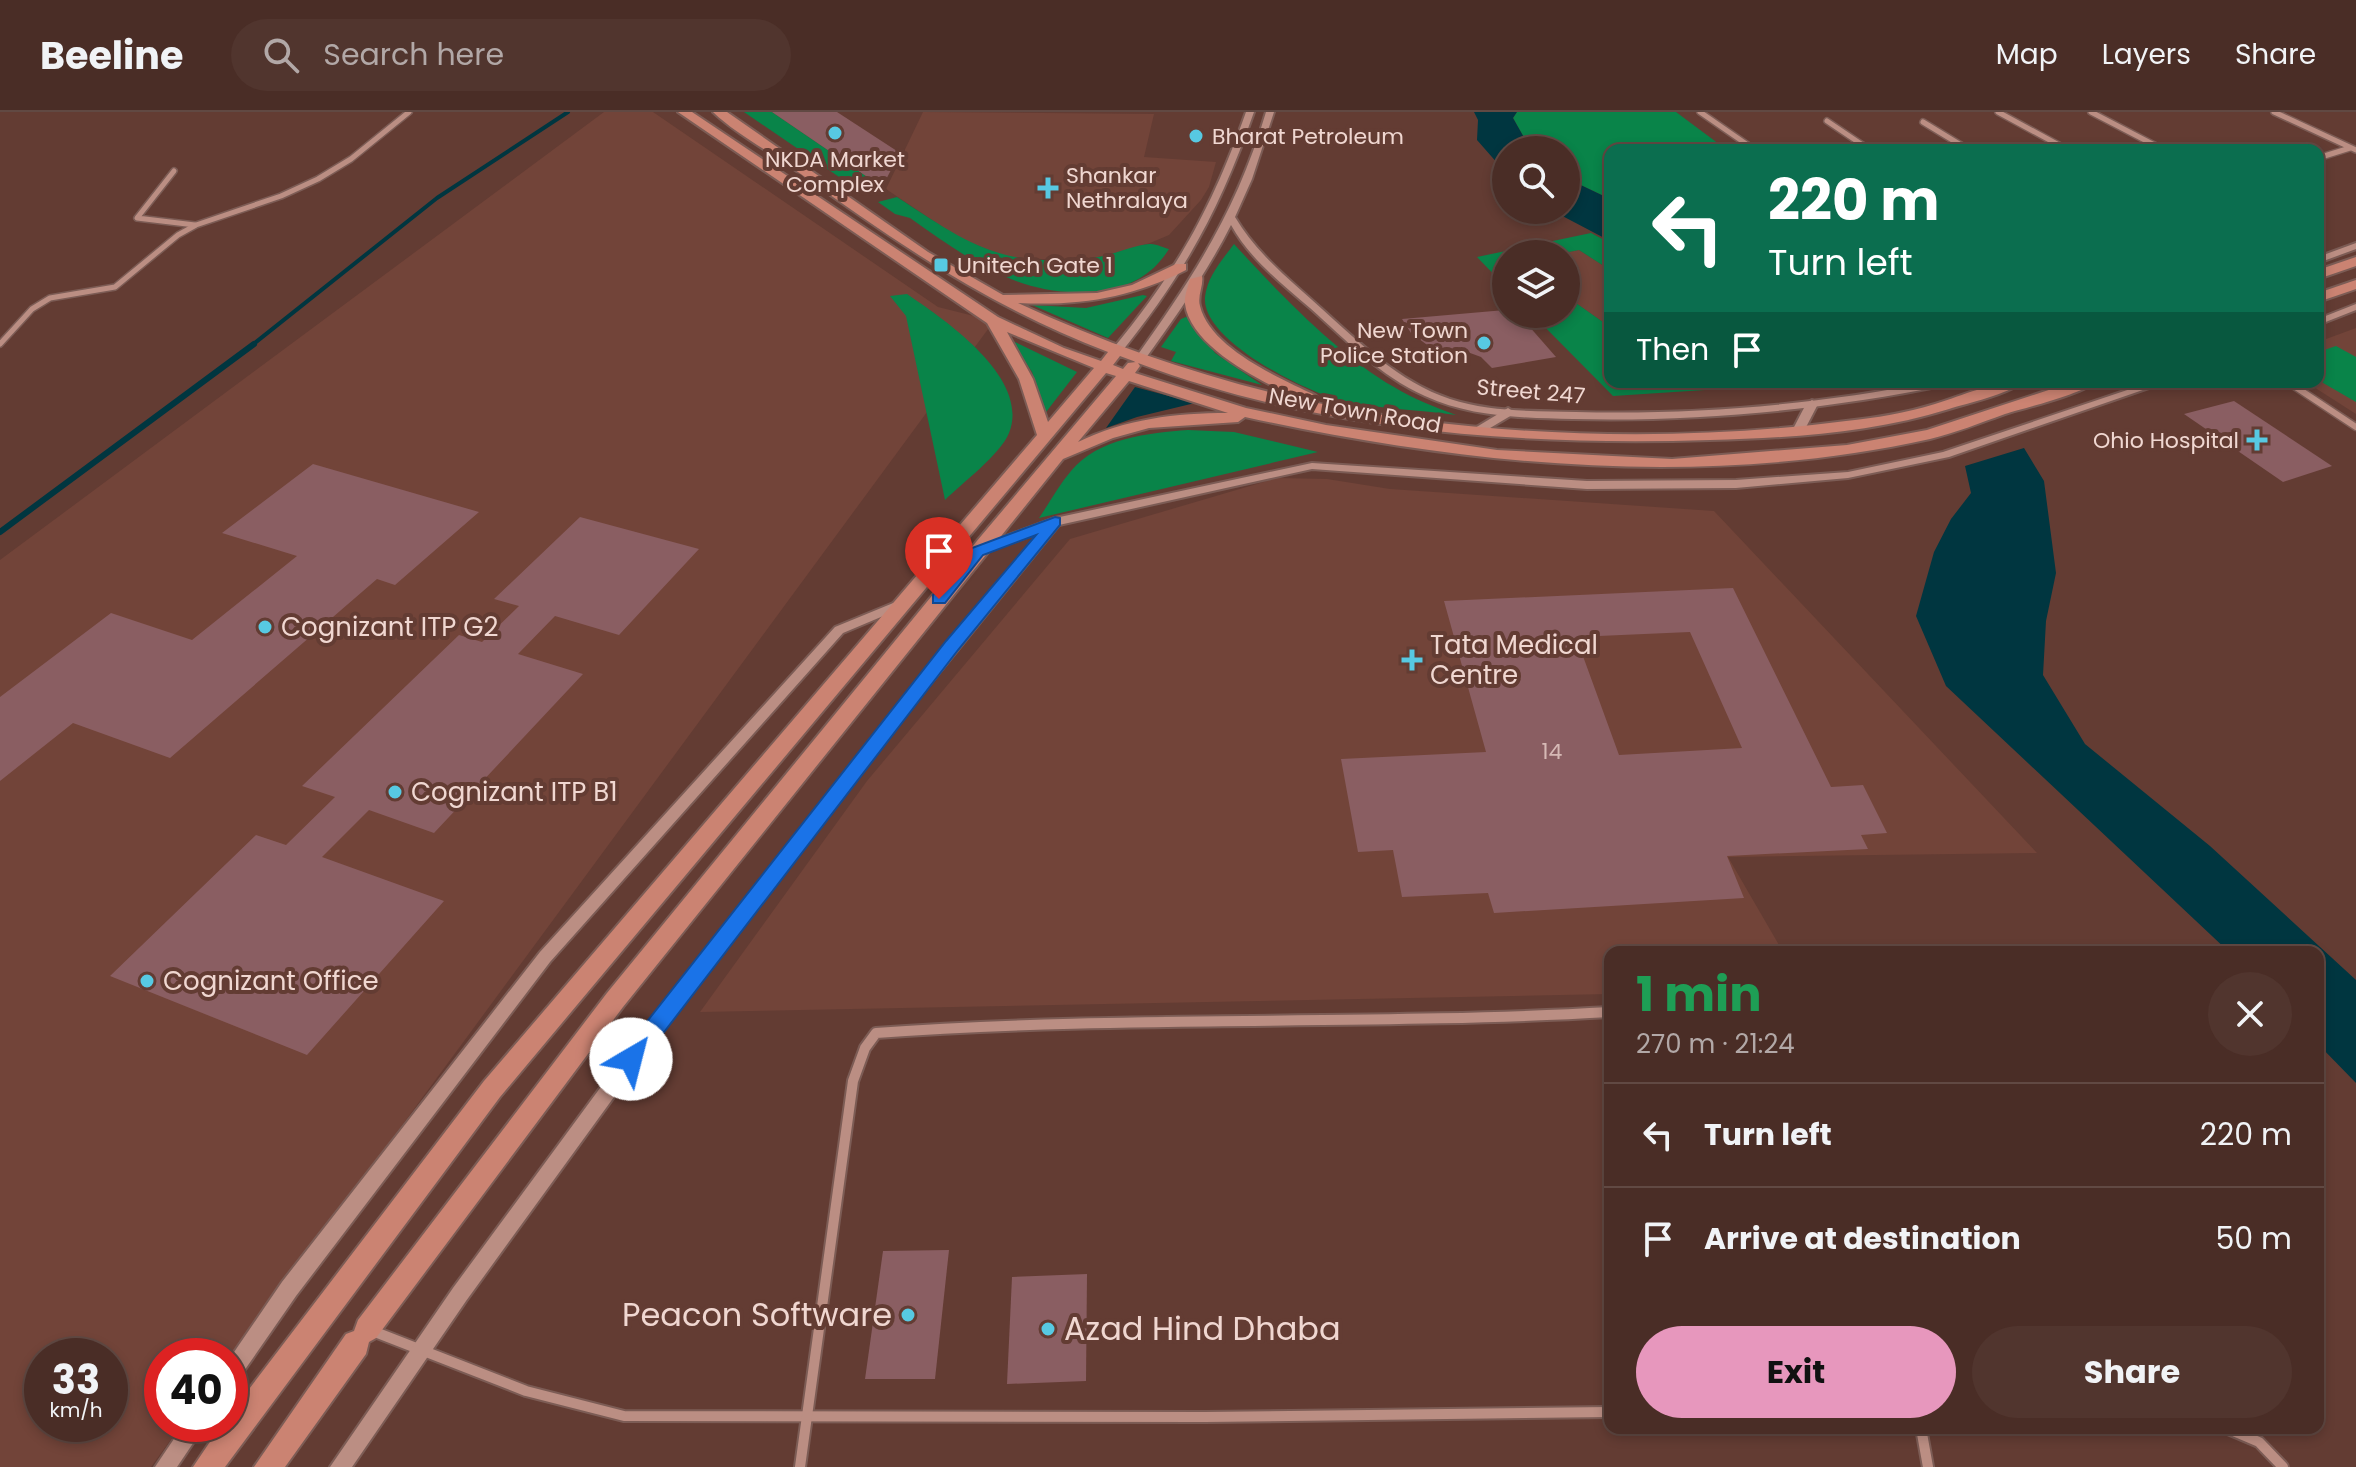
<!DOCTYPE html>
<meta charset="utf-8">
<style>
:root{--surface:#4a2d26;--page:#51352e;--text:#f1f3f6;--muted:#b2a8a7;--line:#614943;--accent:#e797bd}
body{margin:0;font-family:Poppins,sans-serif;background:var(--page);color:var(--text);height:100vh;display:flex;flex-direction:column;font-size:30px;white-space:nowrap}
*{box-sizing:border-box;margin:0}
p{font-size:26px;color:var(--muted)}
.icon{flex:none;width:44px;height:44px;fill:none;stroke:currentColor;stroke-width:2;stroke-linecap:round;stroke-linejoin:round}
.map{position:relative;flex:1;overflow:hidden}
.drawer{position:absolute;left:1604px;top:834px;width:720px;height:488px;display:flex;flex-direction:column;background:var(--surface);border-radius:16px;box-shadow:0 4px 12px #0003,0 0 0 2px var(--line)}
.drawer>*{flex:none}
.banner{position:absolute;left:1604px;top:32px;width:720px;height:244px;border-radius:16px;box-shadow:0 4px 12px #0003,0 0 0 2px var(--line);background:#0b6e4f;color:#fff;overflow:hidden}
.buttons{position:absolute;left:1492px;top:24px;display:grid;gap:16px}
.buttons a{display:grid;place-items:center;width:88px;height:88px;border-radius:50%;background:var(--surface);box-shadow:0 4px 12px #0003,0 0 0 2px var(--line);font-size:40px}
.speed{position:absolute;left:24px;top:1226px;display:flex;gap:16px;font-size:40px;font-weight:700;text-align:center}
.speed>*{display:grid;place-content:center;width:104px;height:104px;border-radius:50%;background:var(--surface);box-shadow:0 4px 12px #0003,0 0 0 2px var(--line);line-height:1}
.speed small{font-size:20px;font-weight:400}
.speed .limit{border:12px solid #d22;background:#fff;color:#111}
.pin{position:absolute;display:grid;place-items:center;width:68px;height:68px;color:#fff;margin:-82px -34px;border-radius:50% 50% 50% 0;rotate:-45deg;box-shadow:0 0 8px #0007}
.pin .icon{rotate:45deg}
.me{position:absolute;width:88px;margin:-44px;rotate:37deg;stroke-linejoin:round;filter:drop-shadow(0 0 6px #0008)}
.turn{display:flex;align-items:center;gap:28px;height:168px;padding:0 32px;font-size:36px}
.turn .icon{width:104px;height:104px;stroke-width:2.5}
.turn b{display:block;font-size:56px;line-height:68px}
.then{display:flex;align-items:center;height:76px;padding:0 32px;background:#0003;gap:16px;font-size:30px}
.round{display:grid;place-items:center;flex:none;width:84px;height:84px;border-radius:42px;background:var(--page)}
.head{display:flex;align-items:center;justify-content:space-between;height:136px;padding:0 32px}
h1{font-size:48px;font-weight:700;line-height:60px;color:#1e9e55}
.action{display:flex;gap:16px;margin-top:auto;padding:16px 32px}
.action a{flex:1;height:92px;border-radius:48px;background:var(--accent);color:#111;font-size:32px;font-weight:700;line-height:92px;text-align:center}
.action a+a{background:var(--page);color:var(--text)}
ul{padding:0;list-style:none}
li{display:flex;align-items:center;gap:24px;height:104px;padding:0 32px;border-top:2px solid var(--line)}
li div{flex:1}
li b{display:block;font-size:30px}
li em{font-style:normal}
header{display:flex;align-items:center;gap:48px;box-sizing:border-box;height:112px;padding:0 40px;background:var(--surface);border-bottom:2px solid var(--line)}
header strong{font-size:38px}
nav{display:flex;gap:44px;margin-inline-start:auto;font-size:28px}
.search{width:560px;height:72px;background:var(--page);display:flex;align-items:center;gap:20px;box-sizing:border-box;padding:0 28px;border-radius:44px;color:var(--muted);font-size:30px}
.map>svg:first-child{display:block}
.built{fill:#724439;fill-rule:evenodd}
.green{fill:#098449}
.water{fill:#003640}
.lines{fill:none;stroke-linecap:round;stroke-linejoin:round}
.stream-far1{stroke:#003640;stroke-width:4}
.stream{stroke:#003640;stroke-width:6}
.building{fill:#8a5e62;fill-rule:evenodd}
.minor-far2-casing{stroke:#7c5c55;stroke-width:8}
.minor-far1-casing{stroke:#7c5c55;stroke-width:9}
.minor-casing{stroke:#7c5c55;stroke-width:14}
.tertiary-casing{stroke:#7c5c55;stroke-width:4}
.secondary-casing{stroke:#7c5c55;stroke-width:4}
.primary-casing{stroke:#7c5c55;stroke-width:4}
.minor-far2{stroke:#bb8e83;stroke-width:5}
.minor-far1{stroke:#bb8e83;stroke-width:6}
.minor{stroke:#bb8e83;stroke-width:10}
.tertiary{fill:#bb8e83;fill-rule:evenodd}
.secondary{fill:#bb8e83;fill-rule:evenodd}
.primary{fill:#cb8372;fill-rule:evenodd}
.route{fill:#1a73e8;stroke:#114b97;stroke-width:2}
.poi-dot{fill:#57c9e2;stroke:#633c33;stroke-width:3}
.labels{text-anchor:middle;stroke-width:8;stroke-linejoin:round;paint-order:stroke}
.far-poi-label{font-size:22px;fill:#f0d7d1;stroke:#633c33;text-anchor:start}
.far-street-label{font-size:22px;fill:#f0d7d1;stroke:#633c33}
.number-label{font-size:22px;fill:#d6b9b5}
.poi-label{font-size:26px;fill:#f0d7d1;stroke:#633c33;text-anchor:start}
.near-poi-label{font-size:32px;fill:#f0d7d1;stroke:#633c33;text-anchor:end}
</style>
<header>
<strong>Beeline</strong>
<div class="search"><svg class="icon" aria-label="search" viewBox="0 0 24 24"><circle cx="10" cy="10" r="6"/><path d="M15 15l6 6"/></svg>Search here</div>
<nav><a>Map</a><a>Layers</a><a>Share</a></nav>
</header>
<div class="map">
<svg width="2356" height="1355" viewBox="0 0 2356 1355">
<rect width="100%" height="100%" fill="#633c33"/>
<!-- built -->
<g class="built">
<path d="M604,0H653L938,195L994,209L230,1247V1244H162V1312H182L151,1355H0V448ZM42,1244H110V1312H42Z"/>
<polygon points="923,0 1154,2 1144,45 1216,50 1209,75 1201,88 1169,123 1150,131 1105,144 1077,148 1008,146 959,126 886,77"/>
<polygon points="1579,138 1610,158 1610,215 1566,184 1566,142 1559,142"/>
<polygon points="2356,216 2356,302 2306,270 2318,270 2318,230"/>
<polygon points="1277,366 1327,367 1390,377 1714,399 2037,741 1728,745 1783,840 1610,840 1610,882 700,900 867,669 1070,427"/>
</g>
<!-- green -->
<g class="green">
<polygon points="744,0 772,0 882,75 864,82"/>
<polygon points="1517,0 1676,0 1727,38 1610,38 1610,87 1566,66 1566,38 1531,38 1513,6"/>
<path d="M897,85C973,135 1003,157 1098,145C1113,143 1139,131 1151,132C1157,132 1164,136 1169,137C1154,161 1133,174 1104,178C1026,190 971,149 910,106L895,102L878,90Z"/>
<polygon points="1591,121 1610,131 1610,158 1579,138 1559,142 1506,142 1506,175 1477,145"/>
<path d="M1234,132C1278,180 1338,243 1394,275C1413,287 1435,295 1456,303C1420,298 1382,297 1346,290C1310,282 1201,229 1205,185C1207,165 1222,148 1234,132Z"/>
<path d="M907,182C945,208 1031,266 1009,321C1001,342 961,372 945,388L906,204L890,184Z"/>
<polygon points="1143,183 1147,184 1108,226 1032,193 1086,196"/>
<polygon points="1566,184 1610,215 1610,270 1700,270 1705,278 1613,284 1532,202 1566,202"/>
<polygon points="1186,205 1192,207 1215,241 1262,273 1171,249 1176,240 1161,235 1181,207"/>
<polygon points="1015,230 1077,260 1043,304 1042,291 1032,260 1014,233"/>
<polygon points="2336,234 2356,245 2356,290 2318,268 2318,240"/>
<path d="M1188,318L1234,320L1318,340L1039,406C1050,390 1059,373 1071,359C1098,326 1149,321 1188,318Z"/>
</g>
<!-- water -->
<g class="water">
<polygon points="1474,0 1517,0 1513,6 1531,38 1506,38 1506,61 1477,28 1478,8"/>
<polygon points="1566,66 1610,87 1610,129 1551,98 1566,98"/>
<polygon points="1135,275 1195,291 1137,305 1106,316"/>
<polygon points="2024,336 2044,369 2056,461 2046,509 2043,563 2085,632 2210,734 2356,868 2356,971 2318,932 2318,840 2229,840 1946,574 1916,504 1934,440 1951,407 1971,381 1965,354"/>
</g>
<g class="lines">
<!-- stream-far1 -->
<polyline class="stream-far1" points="251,234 437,86 568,0"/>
<!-- stream -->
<polyline class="stream" points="0,420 254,232"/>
</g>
<!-- building -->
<g class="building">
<polygon points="772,0 837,0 900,41 882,75"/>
<polygon points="1505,198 1506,202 1512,202 1528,213 1556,245 1492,256 1481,245 1462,238 1438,241 1411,221 1402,207"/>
<polygon points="2234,289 2332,354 2283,370 2184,302"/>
<polygon points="313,352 479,400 395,473 377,467 170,646 73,611 0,669 0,585 111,501 192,528 297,444 222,421"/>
<polygon points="580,405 699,437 619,523 555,504 518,542 583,562 434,721 369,698 322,745 444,789 307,943 110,864 256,723 286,733 335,685 302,674 459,523 482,530 519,494 494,487"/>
<path d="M1733,476L1831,675L1863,673L1887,721L1861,723L1868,737L1727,744L1744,786L1494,801L1488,781L1402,785L1393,738L1358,740L1341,647L1486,640L1444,489ZM1690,520L1742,636L1619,643L1576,525Z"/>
<polygon points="949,1138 935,1267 865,1267 883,1139"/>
<polygon points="1087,1162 1086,1269 1007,1272 1012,1165"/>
</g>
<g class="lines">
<defs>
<g id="minor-far2">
<polyline points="1700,0 1755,38"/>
<polyline points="1998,0 2068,38"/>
<polyline points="2091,0 2164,38"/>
<polyline points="2274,0 2356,38"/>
<polyline points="1827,9 1870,38"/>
<polyline points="1923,10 1969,38"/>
<polyline points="2318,46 2350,36"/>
<polyline points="174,59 137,106 195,113"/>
<polyline points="0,232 32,197 50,186 115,175 178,123 196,113 281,84 318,67 351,47 409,0"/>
</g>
<polyline id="minor-far1" points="2288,270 2356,315"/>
<g id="minor">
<polyline points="370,1218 526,1279 624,1304 1205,1305 1610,1300"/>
<polyline points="1921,1316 1928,1355"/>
<polyline points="2226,1316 2259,1330 2283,1355"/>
<path d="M800,1355L853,969L865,936L876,921C1120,903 1365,914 1610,900"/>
</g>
<g id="tertiary">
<path d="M1246,0H1254C1220,97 1184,163 1119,243H1111V239C1176,161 1212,96 1246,0Z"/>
<path d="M1266,0H1274L1252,67L1235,105C1257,142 1290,168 1322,197C1360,231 1399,270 1450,287C1490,300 1534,299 1576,300C1695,303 1815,293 1931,270H1952L1947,273C1824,298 1699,310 1573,307C1524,306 1470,305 1425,284C1380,264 1346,228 1310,196C1281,171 1250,147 1231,113C1206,162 1175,206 1143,250H1135L1134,248C1193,166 1237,98 1266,0Z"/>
<polygon points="2356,131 2356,137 2318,151 2318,145"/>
<polygon points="2356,192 2356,198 2318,213 2318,207"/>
<polygon points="2151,270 2166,270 1949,345 1848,366 1736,376 1587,377 1312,357 1059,413 922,582 651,934 466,1189 352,1355 330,1355 453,1176 639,923 913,575 1040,420 980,442 974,438 976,435 1055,406 1312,351 1587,369 1736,368 1848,360 1943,340"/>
<polygon points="903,487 909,491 907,494 843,521 550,850 296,1184 237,1269 230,1272 230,1246 282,1170 540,840 835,515"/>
<polygon points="184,1312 206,1312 177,1355 155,1355"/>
</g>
<g id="secondary">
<polygon points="1812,288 1818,292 1804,319 1802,322 1794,322 1792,319 1806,292"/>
<polygon points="1508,296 1514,300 1512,303 1480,322 1472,322 1470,319"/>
</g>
<g id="primary">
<path d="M678,0H692L998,205L1064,236L1101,249L1108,240C992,196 898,132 798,60C771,40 737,23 713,0H727L928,140L1003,183L1097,181L1132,173L1176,152H1186V158C1131,186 1080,194 1018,191C1109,233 1201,265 1299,287C1263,270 1191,236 1185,192C1184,184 1188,175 1190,167L1202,164C1204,173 1197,184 1200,194C1210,236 1279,266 1315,283L1318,286L1313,290C1479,326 1678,331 1846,309C1876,306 1906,301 1935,292C1964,283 1991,270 2022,270C2009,282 1968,291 1949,297C1872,321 1790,326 1710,328C1519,334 1319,319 1138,251L1140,254L1135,261L1246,296L1326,313L1497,338L1672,347L1847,333L1927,318L2073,270H2095C2082,282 2025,296 2005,302C1980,311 1955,321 1930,327C1704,377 1469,354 1245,305L1238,310L1149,316L1113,326L1063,347L623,895L376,1226L369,1230L366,1242L285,1355H254L346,1222L354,1219L358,1208L607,881L971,436L1116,264L1106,261L500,985L225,1355H193L222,1312H230V1302L484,969L1037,323L1019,267L987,211ZM1007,220L1094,256L1048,310L1033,267ZM1120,244L1136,250L1128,251L1123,257L1113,253ZM1129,269L1228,301C1176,301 1125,307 1078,330Z"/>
<polygon points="2356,145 2356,154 2318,167 2318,158"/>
<polygon points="2356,168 2356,177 2318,190 2318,181"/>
</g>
</defs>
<!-- minor-far2 casing -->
<use href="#minor-far2" class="minor-far2-casing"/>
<!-- minor-far1 casing -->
<use href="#minor-far1" class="minor-far1-casing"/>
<!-- minor casing -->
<use href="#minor" class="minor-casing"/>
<!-- tertiary casing -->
<use href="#tertiary" class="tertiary-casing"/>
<!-- secondary casing -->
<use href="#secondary" class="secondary-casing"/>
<!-- primary casing -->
<use href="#primary" class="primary-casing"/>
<!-- minor-far2 -->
<use href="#minor-far2" class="minor-far2"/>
<!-- minor-far1 -->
<use href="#minor-far1" class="minor-far1"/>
<!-- minor -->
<use href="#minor" class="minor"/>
<!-- tertiary -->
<use href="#tertiary" class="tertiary"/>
<!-- secondary -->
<use href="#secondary" class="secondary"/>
<!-- primary -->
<use href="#primary" class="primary"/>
</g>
<!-- route -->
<polygon class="route" points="1055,405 1060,406 1060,413 958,538 638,954 631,957 623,954 620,947 623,940 946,529 1036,423 983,443 945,491 933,491 933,483 972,436"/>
<!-- markers -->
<g class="poi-dot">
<circle cx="835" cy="21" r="8"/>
<circle cx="1196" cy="24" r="8"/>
<path d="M1044 64h8v8h8v8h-8v8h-8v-8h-8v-8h8z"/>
<rect x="933" y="145" width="16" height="16" rx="4"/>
<circle cx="1484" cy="231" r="8"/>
<path d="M2253 316h8v8h8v8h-8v8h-8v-8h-8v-8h8z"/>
<circle cx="265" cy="515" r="8"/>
<path d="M1408 536h8v8h8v8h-8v8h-8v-8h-8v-8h8z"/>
<circle cx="395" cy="680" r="8"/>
<circle cx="147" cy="869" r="8"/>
<circle cx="908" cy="1203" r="8"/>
<circle cx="1048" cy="1217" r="8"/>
</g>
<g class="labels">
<!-- far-poi labels -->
<g class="far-poi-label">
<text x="1212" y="32">Bharat Petroleum</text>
<text x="835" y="55" text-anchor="middle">NKDA Market<tspan x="835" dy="25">Complex</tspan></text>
<text x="1066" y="71">Shankar<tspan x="1066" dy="25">Nethralaya</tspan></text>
<text x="957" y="161">Unitech Gate 1</text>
<text x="1468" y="226" text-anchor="end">New Town<tspan x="1468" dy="25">Police Station</tspan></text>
<text x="2239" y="336" text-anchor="end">Ohio Hospital</text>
</g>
<!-- far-street labels -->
<g class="far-street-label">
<text transform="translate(1531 279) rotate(5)" y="8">Street 247</text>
<text transform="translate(1355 298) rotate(10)" y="8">New Town Road</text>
</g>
<!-- number labels -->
<g class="number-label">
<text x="1552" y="647">14</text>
</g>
<!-- poi labels -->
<g class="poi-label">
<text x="281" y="524">Cognizant ITP G2</text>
<text x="1430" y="542">Tata Medical<tspan x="1430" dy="30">Centre</tspan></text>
<text x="411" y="689">Cognizant ITP B1</text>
<text x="163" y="878">Cognizant Office</text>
</g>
<!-- near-poi labels -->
<g class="near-poi-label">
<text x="892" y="1214">Peacon Software</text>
<text x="1064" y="1228" text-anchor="start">Azad Hind Dhaba</text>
</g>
</g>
</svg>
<div class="buttons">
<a><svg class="icon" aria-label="search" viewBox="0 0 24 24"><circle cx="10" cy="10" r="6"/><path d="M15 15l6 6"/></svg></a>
<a><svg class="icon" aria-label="layers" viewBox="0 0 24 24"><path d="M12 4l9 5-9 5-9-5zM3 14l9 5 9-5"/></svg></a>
</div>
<div class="speed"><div>33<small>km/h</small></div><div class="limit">40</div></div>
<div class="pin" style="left:939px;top:487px;background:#d93025"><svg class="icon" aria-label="arrive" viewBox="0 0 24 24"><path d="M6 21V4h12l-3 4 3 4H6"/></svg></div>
<svg class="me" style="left:631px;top:947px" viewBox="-20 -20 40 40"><circle r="19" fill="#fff"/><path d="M0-13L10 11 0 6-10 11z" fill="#1a73e8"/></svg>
<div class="banner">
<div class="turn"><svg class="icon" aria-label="left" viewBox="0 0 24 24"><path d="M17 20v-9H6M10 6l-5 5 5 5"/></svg><div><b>220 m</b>Turn left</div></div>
<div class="then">Then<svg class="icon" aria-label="arrive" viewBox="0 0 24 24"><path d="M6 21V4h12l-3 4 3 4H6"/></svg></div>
</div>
<section class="drawer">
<div class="head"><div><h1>1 min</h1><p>270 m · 21:24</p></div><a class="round"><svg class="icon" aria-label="close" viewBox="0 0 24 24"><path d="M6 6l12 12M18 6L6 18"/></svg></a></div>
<ul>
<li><svg class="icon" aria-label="left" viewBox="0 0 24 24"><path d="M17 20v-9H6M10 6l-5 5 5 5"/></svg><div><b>Turn left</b></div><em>220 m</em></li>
<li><svg class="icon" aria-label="arrive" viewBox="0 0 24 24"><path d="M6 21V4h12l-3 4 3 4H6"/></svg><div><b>Arrive at destination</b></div><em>50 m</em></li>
</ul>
<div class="action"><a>Exit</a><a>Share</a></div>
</section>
</div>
